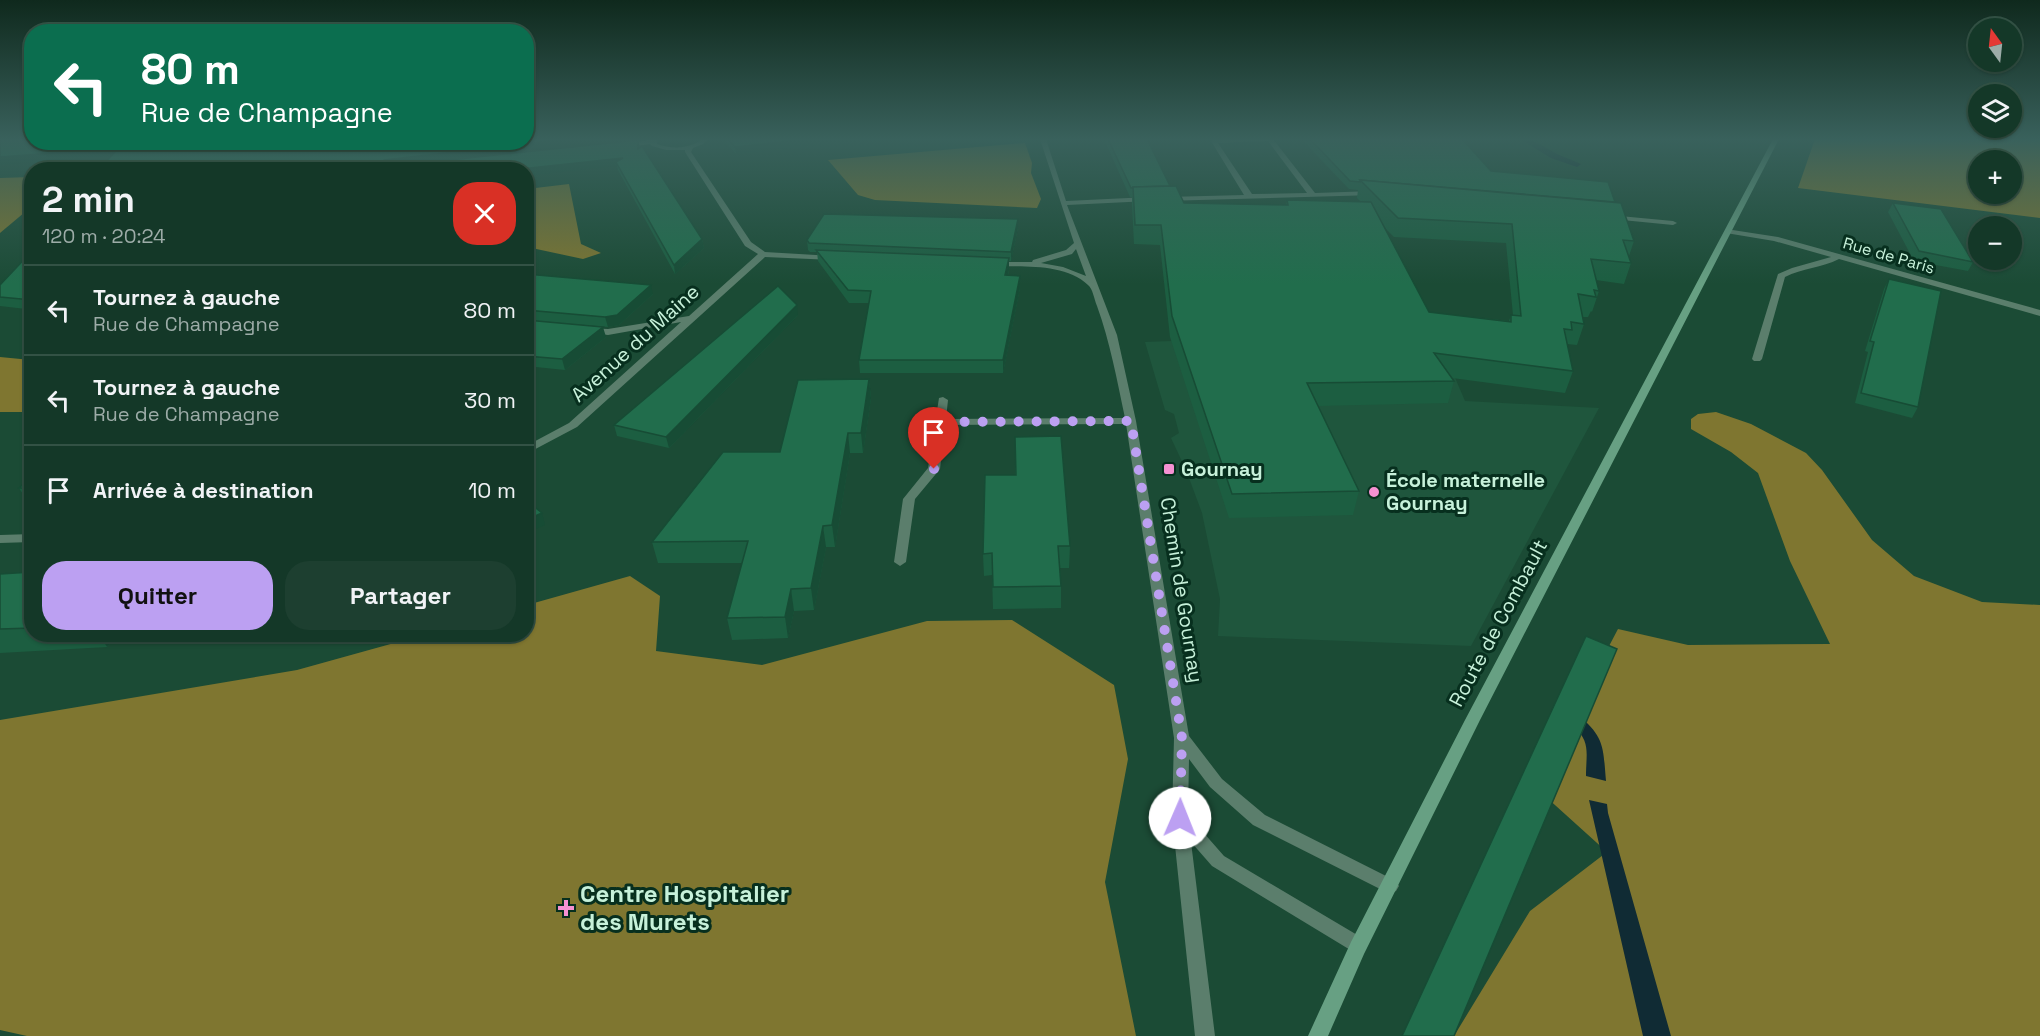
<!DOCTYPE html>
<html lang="fr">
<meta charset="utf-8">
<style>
:root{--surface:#143828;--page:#1d3f30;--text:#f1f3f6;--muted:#9daca8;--line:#335245;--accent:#bca0f2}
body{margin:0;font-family:"Space Grotesk",sans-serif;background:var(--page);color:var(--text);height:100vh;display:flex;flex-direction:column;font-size:22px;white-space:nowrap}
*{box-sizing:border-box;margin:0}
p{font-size:20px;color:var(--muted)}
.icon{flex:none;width:33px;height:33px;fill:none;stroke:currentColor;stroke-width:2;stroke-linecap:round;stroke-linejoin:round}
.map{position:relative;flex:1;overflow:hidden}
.panel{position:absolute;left:24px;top:162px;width:510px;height:480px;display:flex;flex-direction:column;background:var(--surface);border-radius:24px;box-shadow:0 2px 4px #0004,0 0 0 2px var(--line)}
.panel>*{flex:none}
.top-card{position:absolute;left:24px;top:24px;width:510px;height:126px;border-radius:24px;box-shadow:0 2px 4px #0004,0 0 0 2px var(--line);background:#0b6e4f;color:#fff;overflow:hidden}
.needle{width:39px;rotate:345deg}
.tools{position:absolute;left:1968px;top:18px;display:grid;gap:12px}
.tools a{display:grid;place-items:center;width:54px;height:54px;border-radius:50%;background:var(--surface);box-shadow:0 2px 4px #0004,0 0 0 2px var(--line);font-size:30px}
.pin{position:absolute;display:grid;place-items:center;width:51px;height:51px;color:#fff;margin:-62px -26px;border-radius:50% 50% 50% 0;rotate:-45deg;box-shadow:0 0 6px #0007}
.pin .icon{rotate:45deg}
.me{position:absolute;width:66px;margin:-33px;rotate:1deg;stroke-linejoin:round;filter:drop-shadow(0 0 4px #0008)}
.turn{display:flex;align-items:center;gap:21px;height:126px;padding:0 18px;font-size:27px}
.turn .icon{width:78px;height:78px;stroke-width:2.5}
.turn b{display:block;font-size:42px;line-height:51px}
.round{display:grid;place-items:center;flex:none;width:63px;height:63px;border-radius:24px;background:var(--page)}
.head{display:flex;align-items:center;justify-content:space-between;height:102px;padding:0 18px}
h1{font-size:36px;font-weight:600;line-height:45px}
.action{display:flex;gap:12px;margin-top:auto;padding:12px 18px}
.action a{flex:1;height:69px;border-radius:24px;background:var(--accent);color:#111;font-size:24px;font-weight:600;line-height:69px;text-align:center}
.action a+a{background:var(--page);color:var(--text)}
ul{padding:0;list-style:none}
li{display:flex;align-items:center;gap:18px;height:90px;padding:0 18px;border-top:2px solid var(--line)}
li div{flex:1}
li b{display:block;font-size:22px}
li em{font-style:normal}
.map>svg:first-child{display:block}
.built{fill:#1f563d}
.forest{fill:#7f7630;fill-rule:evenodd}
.water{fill:#102b34}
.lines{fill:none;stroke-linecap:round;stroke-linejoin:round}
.stream{fill:#102b34;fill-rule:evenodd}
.street{fill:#5b7e6c;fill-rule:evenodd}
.secondary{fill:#67a083;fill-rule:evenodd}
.wall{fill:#1c5e41;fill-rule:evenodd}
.shaded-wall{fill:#174c35}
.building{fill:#216d4c;stroke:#174c35;stroke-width:1.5}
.route{stroke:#bca0f2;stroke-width:10;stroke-dasharray:0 18}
.poi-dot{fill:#f591d2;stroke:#072f1e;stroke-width:2}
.labels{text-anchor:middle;stroke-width:6;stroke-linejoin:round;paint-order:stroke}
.far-street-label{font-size:16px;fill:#c7f1da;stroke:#072f1e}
.street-label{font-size:20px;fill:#c7f1da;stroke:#072f1e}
.poi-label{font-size:20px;font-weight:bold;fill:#c7f1da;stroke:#072f1e;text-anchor:start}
.near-poi-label{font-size:24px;font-weight:bold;fill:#c7f1da;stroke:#072f1e;text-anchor:start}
</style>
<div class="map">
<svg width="2040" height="1036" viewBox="0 0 2040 1036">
<rect width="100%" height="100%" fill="#1b4b35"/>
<!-- built -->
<polygon class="built" points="1436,333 1465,401 1599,408 1471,646 1218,636 1220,599 1202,513 1186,470 1171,438 1179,433 1174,414 1165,410 1145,342 1354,334"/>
<!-- forest -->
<g class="forest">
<path d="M1815,139H2040V218L1798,188ZM2012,160V194H1978V160Z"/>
<polygon points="1025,143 1032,163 1031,173 1041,199 1037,208 875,200 858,195 828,160"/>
<polygon points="31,177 31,207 0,233 0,178"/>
<polygon points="569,184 581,244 601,253 583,259 527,247 527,189"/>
<polygon points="0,357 31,360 31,412 0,412"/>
<polygon points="1716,412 1751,424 1806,453 1822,470 1872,540 1914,576 1982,602 2040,605 2040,1036 1454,1036 1530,911 1607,852 1535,787 1618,629 1688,645 1830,644 1790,561 1758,473 1731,452 1691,429 1691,419 1698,414"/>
<polygon points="630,576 660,596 656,651 762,665 927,621 1012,620 1114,685 1128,759 1105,882 1136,1036 27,1036 0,1030 0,720 297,670 423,635 526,634 527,605"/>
</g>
<!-- water -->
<g class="water">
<path d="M1577,714C1605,737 1603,747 1606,781L1586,776C1586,753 1591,743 1574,726Z"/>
<polygon points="1589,800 1607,804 1608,813 1671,1036 1643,1036"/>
</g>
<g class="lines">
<!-- stream -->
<polygon class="stream" points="1520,139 1530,139 1557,154 1581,164 1577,167 1551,158"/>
<!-- street -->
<g class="street">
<path d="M652,139H658L657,144C669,148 682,149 694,144C700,141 701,139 708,139L703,144L693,148L691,152L751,242L765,252L833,256L837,258L833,260L765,257L577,427L526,454V446L569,423L681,322L608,335L584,332V328L608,329L689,316L758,254L745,246L685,152V150H666L652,146L650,144L624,148L621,146Z"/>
<path d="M1040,139H1046L1066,201L1149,197L1153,199L1149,201L1067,205L1117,335L1136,421L1189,736L1222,779L1265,815L1396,881L1399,886L1396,891L1390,894L1384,891L1253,825L1210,787L1189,759L1188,815L1224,856L1364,939L1367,945L1364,951L1358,953L1352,951L1212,866L1191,842L1215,1036H1195L1172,817L1174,738L1126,424L945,425L940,469L915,499L906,562L900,566L894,562L903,499L928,468L939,398L943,397L948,400L946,419L1125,418C1117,380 1110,342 1097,306C1094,299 1093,289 1088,285C1065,263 1023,267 994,266L990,264L994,262H1032L1033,260L1066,250L1074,243ZM1076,249L1086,276L1063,267L1041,263L1072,254Z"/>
<path d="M1214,139H1273L1315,193L1374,191L1378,193L1374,195L1163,201V197H1166L1244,195L1211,141ZM1268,141L1307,193L1252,194L1218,143Z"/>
<polygon points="1609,215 1673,221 1677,223 1673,225 1612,219 1608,217"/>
<path d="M1726,229L1778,237L2040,310V316L1839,259C1822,268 1802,268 1785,277L1762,359L1760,361H1754L1752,359L1778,274L1792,268L1831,257L1774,241L1726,233Z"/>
<polygon points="32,534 32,542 0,543 0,535"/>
</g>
<!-- secondary -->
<polygon class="secondary" points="1773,139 1779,139 1480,720 1364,954 1328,1036 1308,1036 1351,942 1465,720"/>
</g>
<!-- wall -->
<g class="wall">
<polygon points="0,139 634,139 502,154 638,140 640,147 702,239 704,248 675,274 618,170 617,166 110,156"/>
<polygon points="723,139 879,139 736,154"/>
<path d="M1104,139H1147L1170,186L1184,203L1286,205L1287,200L1361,202L1357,198L1358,190L1349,189L1301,139H1462L1491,171L1615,202L1634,241L1629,256L1631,263L1624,284L1596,280L1599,291L1592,312L1591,311L1588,317H1583L1584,324L1577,345L1567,344L1573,371L1565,393L1452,378L1454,381L1448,403L1318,406L1359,491L1353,515L1229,518L1170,337L1160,245L1134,244L1132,205V197H1130ZM1383,226L1394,237L1506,243L1513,315H1511L1509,321L1429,312Z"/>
<polygon points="1893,203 1973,262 1968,271 1914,261 1888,212"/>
<polygon points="1018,219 1018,228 1011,261 1009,261 1009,270 1008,276 1020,288 1003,373 860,373 859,360 869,303 849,303 818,261 817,252 810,252 808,250 807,240"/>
<polygon points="32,251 32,316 30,315 26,309 0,306 0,285"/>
<polygon points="526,274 653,294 619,325 608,327 526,320"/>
<polygon points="1889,279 1918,407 1912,418 1855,403 1868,352 1865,351 1884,289"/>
<polygon points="798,315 669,448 617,436 614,425"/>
<polygon points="526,320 606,337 565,370 526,366"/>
<polygon points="869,379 871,398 863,453 850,453 835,547 826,547 814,610 794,611 788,638 732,640 727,618 742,563 658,563 652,542 780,452"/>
<polygon points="1015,437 1070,546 1069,568 1060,568 1061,586 1061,608 993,609 992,575 984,576 983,554 1015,475"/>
<polygon points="32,477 32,499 26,499 19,488"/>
<polygon points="32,572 32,634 146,634 113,640 107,647 0,653 0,574"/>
</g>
<!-- shaded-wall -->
<g class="shaded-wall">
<polygon points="565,139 634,139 387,168 382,162 384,160"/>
<polygon points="807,139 879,139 736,154 735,147"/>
<polygon points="119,148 123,155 0,165 0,157"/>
<polygon points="623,158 616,162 617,166 526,176 526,170 511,170"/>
<polygon points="1018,219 1018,228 1011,261 1011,252"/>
<polygon points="702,239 704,248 675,274 674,265"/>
<polygon points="1009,258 1009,270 1005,288 1005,275"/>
<polygon points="1020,276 1020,288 1003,373 1003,360"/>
<polygon points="651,285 653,294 619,325 608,327 605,317"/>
<polygon points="797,305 798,315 669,448 666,437"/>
<polygon points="603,327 606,337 565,370 562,359"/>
<polygon points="869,379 871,398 863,453 861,433"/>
<polygon points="848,433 850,453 835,547 832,525"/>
<polygon points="542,513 545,525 526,533 526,520"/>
<polygon points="823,526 826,547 814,610 811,588"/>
<polygon points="791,589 794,611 788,638 785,617"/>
<polygon points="99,634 146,634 113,640 107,647"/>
</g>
<!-- building -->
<g class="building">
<polygon points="0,139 32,139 32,142 526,142 526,139 565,139 384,160 382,162 384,164 412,164 638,140 638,149 642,146 702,239 674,265 616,162 623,158 511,170 98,170 119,148 0,157"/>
<polygon points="728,139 807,139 735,147"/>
<polygon points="1108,139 1147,139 1170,186 1133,187 1133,188 1131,188"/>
<polygon points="1310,139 1462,139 1491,171 1608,182 1615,202 1360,180 1360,182 1350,181"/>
<polygon points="1360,180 1621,203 1634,241 1623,240 1631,263 1591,259 1599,291 1594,290 1596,297 1578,294 1584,324 1571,322 1572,330 1564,329 1573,371 1434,353 1454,381 1307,383 1359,491 1232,494 1172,316 1161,225 1135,225 1133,187 1176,186 1184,203 1288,205 1287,200 1371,202 1429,312 1511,322 1511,315 1521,316 1512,224 1398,218"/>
<polygon points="1893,203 1941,209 1973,262 1919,251"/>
<polygon points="824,214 1018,219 1011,252 809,243 807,240"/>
<polygon points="816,250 1009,258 1005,275 1020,276 1003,360 859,360 871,291 848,290"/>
<polygon points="32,251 32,300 0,297 0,285"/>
<polygon points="526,274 651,285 617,315 605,317 526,310"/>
<polygon points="1889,279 1941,291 1918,407 1861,393 1874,342 1870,341"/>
<polygon points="778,286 797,305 666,437 614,425"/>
<polygon points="32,302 32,306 24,306"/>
<polygon points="526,320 603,327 562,359 526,356"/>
<polygon points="869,379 861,433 848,433 832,525 823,526 811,588 791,589 785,617 727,618 748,541 652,542 723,452 780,452 798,380"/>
<polygon points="1061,436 1070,546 1058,546 1061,586 993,587 992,553 983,554 985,475 1016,475 1015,437"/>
<polygon points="32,477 32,488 19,488"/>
<polygon points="526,500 542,513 526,520"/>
<polygon points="32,572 32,628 0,629 0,574"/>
<polygon points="1586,636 1617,649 1454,1036 1402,1036"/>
</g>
<!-- sky -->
<linearGradient id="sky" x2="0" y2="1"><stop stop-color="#0f291d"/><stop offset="0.49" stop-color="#39615c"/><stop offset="1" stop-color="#39615c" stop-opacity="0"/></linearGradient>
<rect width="2040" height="284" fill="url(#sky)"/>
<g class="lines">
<!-- route -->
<polyline class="route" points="934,469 940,422 1131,421 1182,738 1180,818"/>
</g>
<!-- markers -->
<g class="poi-dot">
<rect x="1163" y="463" width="12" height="12" rx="3"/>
<circle cx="1374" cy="492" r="6"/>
<path d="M563 899h6v6h6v6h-6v6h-6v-6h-6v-6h6z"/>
</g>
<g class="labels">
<!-- far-street labels -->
<g class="far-street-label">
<text transform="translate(1889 255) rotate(16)" y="6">Rue de Paris</text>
</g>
<!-- street labels -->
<g class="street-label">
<text transform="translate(635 343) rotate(-42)" y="7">Avenue du Maine</text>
<text transform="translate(1182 590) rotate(81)" y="7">Chemin de Gournay</text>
<text transform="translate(1498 623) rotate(-62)" y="7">Route de Combault</text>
</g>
<!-- poi labels -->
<g class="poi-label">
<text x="1181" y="476">Gournay</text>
<text x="1386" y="487">École maternelle<tspan x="1386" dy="23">Gournay</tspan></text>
</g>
<!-- near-poi labels -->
<g class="near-poi-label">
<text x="580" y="902">Centre Hospitalier<tspan x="580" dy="28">des Murets</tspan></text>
</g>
</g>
</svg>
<div class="tools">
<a><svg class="needle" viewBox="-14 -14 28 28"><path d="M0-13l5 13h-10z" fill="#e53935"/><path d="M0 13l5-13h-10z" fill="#9daca8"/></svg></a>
<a><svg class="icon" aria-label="layers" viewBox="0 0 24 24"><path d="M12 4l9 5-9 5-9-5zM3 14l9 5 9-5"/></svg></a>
<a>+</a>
<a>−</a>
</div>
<div class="pin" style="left:934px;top:469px;background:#d93025"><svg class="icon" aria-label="arrive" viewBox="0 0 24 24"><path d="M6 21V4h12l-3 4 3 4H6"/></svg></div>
<svg class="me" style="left:1180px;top:818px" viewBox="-20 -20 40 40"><circle r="19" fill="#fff"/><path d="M0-13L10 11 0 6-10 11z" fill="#bca0f2"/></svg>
<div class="top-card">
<div class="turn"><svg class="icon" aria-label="left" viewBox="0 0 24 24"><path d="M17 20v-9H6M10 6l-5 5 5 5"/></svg><div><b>80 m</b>Rue de Champagne</div></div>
</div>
<section class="panel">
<div class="head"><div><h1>2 min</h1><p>120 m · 20:24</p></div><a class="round" style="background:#d93025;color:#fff"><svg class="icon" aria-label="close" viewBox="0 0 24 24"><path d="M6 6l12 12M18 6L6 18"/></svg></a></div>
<ul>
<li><svg class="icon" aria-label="left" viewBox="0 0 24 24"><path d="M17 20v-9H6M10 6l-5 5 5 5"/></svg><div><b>Tournez à gauche</b><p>Rue de Champagne</p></div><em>80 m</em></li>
<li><svg class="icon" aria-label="left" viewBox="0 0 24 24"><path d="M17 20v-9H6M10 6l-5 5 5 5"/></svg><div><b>Tournez à gauche</b><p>Rue de Champagne</p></div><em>30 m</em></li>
<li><svg class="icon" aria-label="arrive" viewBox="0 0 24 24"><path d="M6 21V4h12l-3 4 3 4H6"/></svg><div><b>Arrivée à destination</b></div><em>10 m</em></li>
</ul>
<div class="action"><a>Quitter</a><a>Partager</a></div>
</section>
</div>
